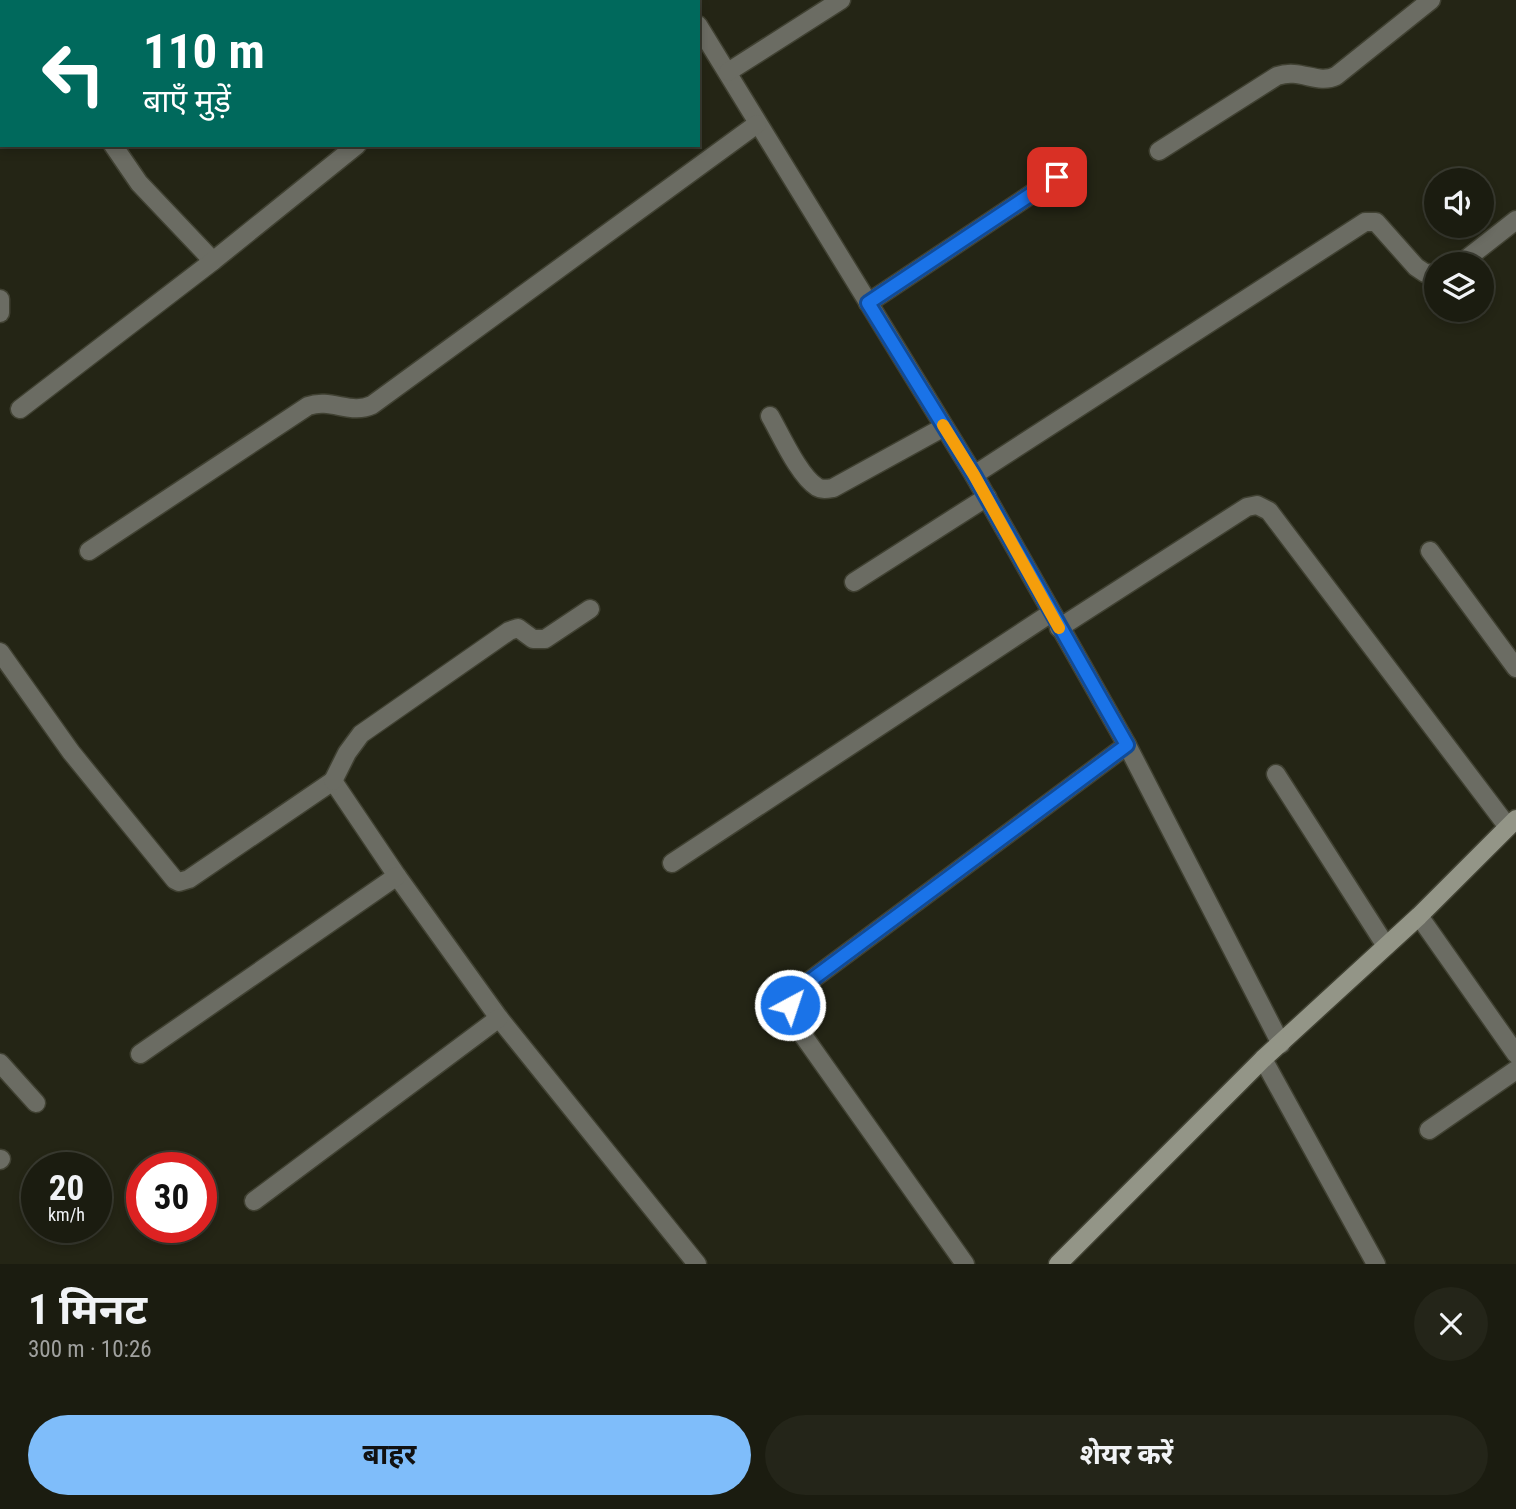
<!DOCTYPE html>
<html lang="hi">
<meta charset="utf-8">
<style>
:root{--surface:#1b1c10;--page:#242519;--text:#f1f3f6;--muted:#a0a19f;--line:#393a30;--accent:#7fbdfa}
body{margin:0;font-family:"Roboto Condensed","Noto Sans Devanagari",sans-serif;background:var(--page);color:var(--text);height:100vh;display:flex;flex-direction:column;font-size:26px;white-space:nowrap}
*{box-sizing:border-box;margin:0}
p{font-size:23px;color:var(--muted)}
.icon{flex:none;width:38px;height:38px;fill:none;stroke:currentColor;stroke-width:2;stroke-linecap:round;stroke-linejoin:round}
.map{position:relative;height:1264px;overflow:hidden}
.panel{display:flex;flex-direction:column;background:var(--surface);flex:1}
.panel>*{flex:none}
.banner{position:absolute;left:0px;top:0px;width:700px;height:147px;box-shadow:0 4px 10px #0003,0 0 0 2px var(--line);background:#00695c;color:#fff;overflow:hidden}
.fabs{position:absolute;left:1424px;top:168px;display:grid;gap:14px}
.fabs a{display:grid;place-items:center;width:70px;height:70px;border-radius:50%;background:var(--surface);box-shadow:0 4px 10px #0003,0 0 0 2px var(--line);font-size:35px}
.speed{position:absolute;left:21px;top:1152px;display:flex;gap:14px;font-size:35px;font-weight:700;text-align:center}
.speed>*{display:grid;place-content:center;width:91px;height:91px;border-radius:50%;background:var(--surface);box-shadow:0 4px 10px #0003,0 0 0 2px var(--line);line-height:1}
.speed small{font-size:18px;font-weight:400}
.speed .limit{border:10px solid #d22;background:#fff;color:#111}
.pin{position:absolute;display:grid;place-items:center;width:60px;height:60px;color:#fff;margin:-30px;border-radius:14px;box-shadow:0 4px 10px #0006}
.me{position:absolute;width:77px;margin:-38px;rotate:40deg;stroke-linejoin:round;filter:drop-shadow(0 0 5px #0008)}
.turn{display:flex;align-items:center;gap:24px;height:147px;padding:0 28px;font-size:32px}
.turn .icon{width:91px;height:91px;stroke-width:2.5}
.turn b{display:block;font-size:49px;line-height:60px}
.round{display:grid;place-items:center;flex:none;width:74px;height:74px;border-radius:37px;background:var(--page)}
.overview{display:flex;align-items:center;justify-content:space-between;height:119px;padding:0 28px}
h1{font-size:42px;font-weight:700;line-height:52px}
.primary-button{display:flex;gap:14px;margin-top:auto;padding:14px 28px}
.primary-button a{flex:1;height:80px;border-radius:42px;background:var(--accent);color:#111;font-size:28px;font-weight:700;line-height:80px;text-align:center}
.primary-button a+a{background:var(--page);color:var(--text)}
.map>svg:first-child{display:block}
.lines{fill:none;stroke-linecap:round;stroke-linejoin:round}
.street-casing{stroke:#404132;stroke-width:21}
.secondary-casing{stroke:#404132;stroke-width:21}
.street{stroke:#6b6c63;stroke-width:18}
.secondary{stroke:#939587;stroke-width:18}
.route-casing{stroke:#114b97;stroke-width:18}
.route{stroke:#1a73e8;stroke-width:12}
.slow{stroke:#f59e0b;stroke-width:12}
</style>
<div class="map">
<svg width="1516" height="1264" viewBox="0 0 1516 1264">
<rect width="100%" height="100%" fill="#242515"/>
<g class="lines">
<defs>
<g id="street">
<polyline points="211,0 213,2"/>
<polyline points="682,0 683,2"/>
<polyline points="43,2 46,0"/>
<polyline points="554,2 556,0"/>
<polyline points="698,25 974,475 1127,745 1281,1044"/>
<polyline points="728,72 841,0"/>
<polyline points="113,145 139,183 213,261"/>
<path d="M1159,151L1277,76C1301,68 1317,85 1336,76L1431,0"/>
<polyline points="1460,264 1516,220"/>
<polyline points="0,299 0,313"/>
<polyline points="868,303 1057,177"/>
<polyline points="20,409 213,261 357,145"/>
<path d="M770,416C781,435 799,476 817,487C822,490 827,489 833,488L944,427"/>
<polyline points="974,475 1365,222 1376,222 1416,267 1425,273 1437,274"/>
<path d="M89,551L308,406C331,398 351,415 372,405L757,124"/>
<polyline points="1430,551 1516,668"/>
<polyline points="854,582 987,497"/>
<polyline points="1059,628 1247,507 1257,505 1269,511 1508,827"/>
<polyline points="0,652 71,752 175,880 179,882 189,879 333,781 397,876 499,1018 697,1264"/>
<polyline points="1276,774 1386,946"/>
<polyline points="333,781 347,753 361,734 509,631 518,628 533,639 545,639 590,609"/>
<polyline points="672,863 1051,613"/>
<polyline points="1419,916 1516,1054"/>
<polyline points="140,1054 397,876"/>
<polyline points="1263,1059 1376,1264"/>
<polyline points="0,1063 36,1103"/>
<polyline points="1429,1130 1516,1070"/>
<polyline points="0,1160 1,1159"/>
<polyline points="254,1201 499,1018"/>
<path d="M965,1264L795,1024C789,1013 788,1003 795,992L1127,745"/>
</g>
<polyline id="secondary" points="1058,1264 1263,1059 1419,916 1516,819"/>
</defs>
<!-- street casing -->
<use href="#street" class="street-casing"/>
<!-- secondary casing -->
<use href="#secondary" class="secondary-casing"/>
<!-- street -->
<use href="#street" class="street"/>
<!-- secondary -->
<use href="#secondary" class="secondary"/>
</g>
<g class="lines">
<defs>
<polyline id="route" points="790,1005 795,992 1127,745 974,475 868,303 1057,177"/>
</defs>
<!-- route casing -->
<use href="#route" class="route-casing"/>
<!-- route -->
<use href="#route" class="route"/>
<!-- slow -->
<polyline class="slow" points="943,425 974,475 1059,628"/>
</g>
</svg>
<div class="fabs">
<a><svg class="icon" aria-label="sound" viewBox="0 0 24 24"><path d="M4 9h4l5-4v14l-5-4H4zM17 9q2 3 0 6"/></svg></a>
<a><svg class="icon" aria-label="layers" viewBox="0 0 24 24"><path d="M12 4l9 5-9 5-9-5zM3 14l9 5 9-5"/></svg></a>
</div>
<div class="speed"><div>20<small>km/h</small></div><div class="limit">30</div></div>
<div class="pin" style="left:1057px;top:177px;background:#d93025"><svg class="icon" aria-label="arrive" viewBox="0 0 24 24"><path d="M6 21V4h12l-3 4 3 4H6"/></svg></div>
<svg class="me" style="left:790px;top:1005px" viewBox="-20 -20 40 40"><circle r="17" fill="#1a73e8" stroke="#fff" stroke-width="3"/><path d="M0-11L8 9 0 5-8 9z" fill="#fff"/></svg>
<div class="banner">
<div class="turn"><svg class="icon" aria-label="left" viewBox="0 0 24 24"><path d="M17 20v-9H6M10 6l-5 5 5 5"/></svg><div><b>110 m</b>बाएँ मुड़ें</div></div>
</div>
</div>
<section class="panel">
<div class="overview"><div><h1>1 मिनट</h1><p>300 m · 10:26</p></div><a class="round"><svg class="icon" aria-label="close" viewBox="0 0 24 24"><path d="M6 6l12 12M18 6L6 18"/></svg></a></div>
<div class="primary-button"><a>बाहर</a><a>शेयर करें</a></div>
</section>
